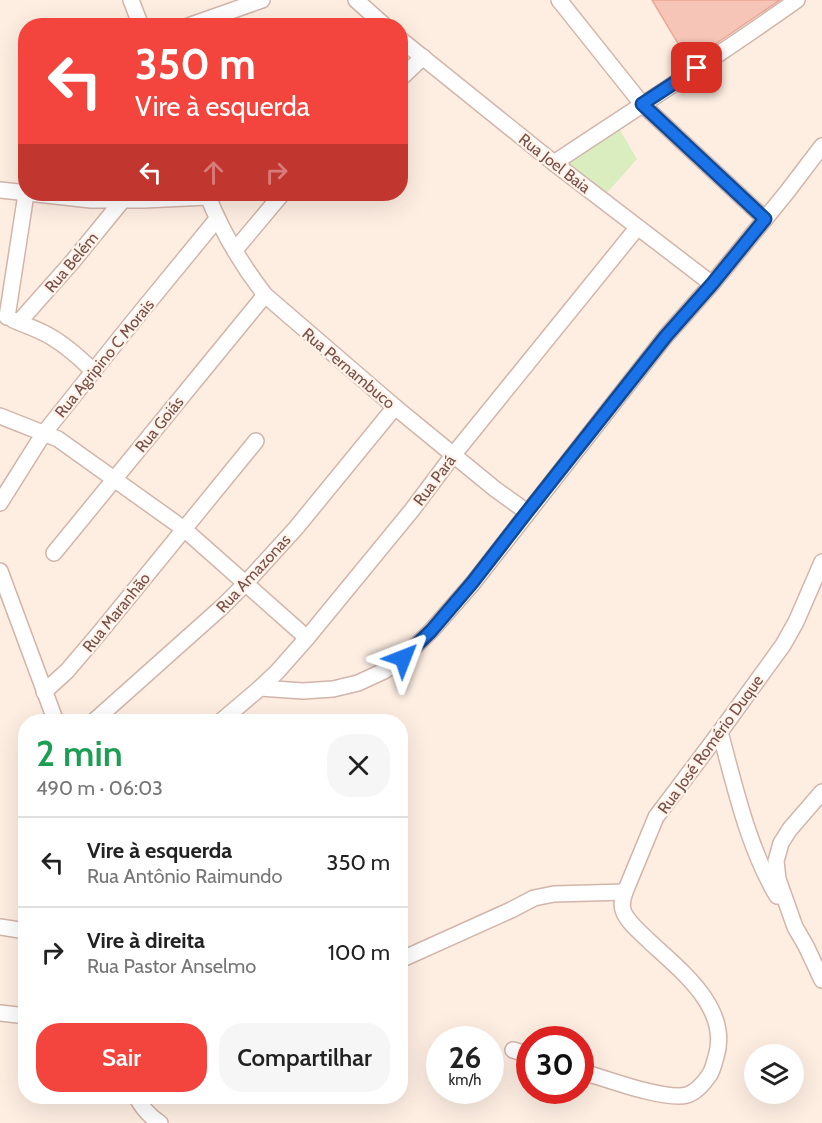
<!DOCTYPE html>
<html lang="pt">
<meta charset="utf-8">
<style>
:root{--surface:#fff;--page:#f6f6f6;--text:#222;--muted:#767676;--line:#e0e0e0;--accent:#f3443d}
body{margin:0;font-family:Cabin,sans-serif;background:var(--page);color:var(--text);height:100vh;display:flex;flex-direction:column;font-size:22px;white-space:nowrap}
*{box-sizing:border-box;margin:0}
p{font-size:20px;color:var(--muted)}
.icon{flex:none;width:33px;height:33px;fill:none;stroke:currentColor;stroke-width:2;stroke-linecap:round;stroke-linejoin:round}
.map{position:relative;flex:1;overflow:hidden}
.details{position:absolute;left:18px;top:714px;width:390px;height:390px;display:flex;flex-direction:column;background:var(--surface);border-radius:24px;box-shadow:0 6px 24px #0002}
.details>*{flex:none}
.hud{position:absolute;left:18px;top:18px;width:390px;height:183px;border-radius:24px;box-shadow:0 6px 24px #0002;background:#f3443d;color:#fff;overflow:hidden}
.fabs{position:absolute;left:744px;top:1044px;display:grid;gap:12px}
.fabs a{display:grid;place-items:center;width:60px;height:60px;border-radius:50%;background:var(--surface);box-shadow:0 6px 24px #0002;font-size:30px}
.speed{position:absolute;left:426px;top:1026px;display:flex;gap:12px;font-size:30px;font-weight:700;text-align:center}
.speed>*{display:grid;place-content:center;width:78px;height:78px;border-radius:50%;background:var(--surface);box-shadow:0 6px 24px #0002;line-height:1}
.speed small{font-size:15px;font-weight:400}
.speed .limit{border:9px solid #d22;background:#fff;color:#111}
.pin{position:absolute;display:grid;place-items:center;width:51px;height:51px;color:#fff;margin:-26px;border-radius:12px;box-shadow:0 3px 9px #0006}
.me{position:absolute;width:66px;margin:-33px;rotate:45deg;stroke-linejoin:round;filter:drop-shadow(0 0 4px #0008)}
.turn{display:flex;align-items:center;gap:21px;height:126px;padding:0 18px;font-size:27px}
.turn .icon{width:78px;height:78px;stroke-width:2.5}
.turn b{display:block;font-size:42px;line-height:51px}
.lanes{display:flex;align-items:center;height:57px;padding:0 18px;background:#0003;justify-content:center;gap:30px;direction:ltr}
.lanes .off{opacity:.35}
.round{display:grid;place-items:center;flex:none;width:63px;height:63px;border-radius:24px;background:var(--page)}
.summary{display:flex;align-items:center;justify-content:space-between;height:102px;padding:0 18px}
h1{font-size:36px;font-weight:600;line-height:45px;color:#1e9e55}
.action{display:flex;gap:12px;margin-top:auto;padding:12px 18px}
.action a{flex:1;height:69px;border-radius:24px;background:var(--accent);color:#fff;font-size:24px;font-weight:600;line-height:69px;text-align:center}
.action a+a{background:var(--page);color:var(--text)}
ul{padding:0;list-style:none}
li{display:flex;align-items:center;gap:18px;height:90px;padding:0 18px;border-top:2px solid var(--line)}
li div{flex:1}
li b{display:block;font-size:22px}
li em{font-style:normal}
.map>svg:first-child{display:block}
.green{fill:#daedbf}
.building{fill:#f6c5b7;stroke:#eaa796;stroke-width:1.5}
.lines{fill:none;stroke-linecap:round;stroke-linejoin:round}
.minor-casing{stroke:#d2b5aa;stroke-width:18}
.minor{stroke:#fff;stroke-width:15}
.route-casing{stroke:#114b97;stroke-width:15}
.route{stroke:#1a73e8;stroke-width:10}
.labels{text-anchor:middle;stroke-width:4.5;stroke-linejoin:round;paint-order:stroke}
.street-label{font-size:16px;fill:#784f46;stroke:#fff3ea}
</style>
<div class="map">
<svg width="822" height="1123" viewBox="0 0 822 1123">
<rect width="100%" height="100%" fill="#feeee2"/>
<!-- green -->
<polygon class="green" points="617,125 637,159 604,196 560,164"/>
<!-- building -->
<polygon class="building" points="652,0 780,0 689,62"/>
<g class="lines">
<defs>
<g id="minor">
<polyline points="131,0 141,26"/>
<polyline points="356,0 385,26"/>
<polyline points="559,0 642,104 765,219"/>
<polyline points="188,26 262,0"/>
<polyline points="400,39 554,163 712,284"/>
<polyline points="400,79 423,57"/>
<path d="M554,163C635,109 717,57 797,0"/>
<polyline points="0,190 91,200 144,200 208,197"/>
<path d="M207,194C221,230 241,264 265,295L395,407L495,489L527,512"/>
<polyline points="235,250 282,194"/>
<polyline points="7,317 26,194"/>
<path d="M13,320C23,324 34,328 44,333C62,342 78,356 93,371"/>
<polyline points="19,322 73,261 122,201"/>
<polyline points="0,416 58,439 184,529 307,638"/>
<polyline points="0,503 44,433 131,324 217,219"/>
<polyline points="54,553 265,295"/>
<polyline points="0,571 56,722"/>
<polyline points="260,688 303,691 333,689 358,683 384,671 403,658 431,631 473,583 666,336 712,284 787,192 822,146"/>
<polyline points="44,692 67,671 101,631 256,441"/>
<polyline points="93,722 223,606 245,584 296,528 395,407"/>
<polyline points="220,722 260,688 277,672 307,638 412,510 454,454 637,228"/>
<path d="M720,732C735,787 748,847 777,896"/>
<polyline points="822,792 790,829 781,843 776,861 778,879 795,927 806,946 822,980"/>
<polyline points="0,927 26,931"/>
<polyline points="400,960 511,910 534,898 554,894 625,892"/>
<polyline points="0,1013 26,1016"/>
<polyline points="513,1050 530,1055"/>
<path d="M580,1071C604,1078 665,1101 687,1095C697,1092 704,1083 710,1074C713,1069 714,1063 716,1057C731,1008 680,970 649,941C641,933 626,921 623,910C621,903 623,898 625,892L656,817L720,732L783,645L796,622L822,562"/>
<path d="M136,1096C142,1108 149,1116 160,1123"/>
</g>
</defs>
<!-- minor casing -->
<use href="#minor" class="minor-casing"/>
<!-- minor -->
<use href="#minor" class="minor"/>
</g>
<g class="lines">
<defs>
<polyline id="route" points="403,658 431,631 472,583 527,512 666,336 712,284 765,219 642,104 697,68"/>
</defs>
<!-- route casing -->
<use href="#route" class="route-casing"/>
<!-- route -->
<use href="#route" class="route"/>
</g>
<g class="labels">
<!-- street labels -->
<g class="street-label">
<text transform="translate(555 163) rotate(38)" y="6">Rua Joel Baia</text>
<text transform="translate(71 262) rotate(-50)" y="6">Rua Belém</text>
<text transform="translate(104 358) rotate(-51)" y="6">Rua Agripino C Morais</text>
<text transform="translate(349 368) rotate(40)" y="6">Rua Pernambuco</text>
<text transform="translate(159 424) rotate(-51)" y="6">Rua Goiás</text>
<text transform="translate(434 480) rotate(-53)" y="6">Rua Pará</text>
<text transform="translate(253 573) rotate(-47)" y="6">Rua Amazonas</text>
<text transform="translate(116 612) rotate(-51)" y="6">Rua Maranhão</text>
<text transform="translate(710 744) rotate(-54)" y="6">Rua José Romério Duque</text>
</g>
</g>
</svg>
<div class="fabs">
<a><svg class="icon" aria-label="layers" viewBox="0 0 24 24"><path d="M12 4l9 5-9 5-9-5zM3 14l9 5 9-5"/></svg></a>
</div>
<div class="speed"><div>26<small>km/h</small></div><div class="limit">30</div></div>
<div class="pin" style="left:697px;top:68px;background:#d93025"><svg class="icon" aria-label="arrive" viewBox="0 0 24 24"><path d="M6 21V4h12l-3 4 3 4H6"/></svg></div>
<svg class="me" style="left:403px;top:658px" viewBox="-20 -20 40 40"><path d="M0-17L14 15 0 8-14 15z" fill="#1a73e8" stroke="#fff" stroke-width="4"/></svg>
<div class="hud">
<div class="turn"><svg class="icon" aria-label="left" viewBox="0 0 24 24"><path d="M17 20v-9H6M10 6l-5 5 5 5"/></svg><div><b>350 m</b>Vire à esquerda</div></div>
<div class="lanes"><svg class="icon" aria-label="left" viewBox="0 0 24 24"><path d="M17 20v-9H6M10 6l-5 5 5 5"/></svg><svg class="icon off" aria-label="ahead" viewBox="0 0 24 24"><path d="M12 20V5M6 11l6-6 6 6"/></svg><svg class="icon off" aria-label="right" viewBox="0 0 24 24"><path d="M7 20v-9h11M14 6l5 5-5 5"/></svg></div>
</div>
<section class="details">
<div class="summary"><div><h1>2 min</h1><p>490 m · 06:03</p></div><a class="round"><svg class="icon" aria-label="close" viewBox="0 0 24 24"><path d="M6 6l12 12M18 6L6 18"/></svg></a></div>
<ul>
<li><svg class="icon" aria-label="left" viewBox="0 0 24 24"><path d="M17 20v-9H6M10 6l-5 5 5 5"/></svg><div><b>Vire à esquerda</b><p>Rua Antônio Raimundo</p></div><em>350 m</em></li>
<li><svg class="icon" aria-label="right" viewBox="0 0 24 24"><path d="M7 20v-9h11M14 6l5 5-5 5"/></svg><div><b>Vire à direita</b><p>Rua Pastor Anselmo</p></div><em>100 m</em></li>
</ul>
<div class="action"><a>Sair</a><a>Compartilhar</a></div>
</section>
</div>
